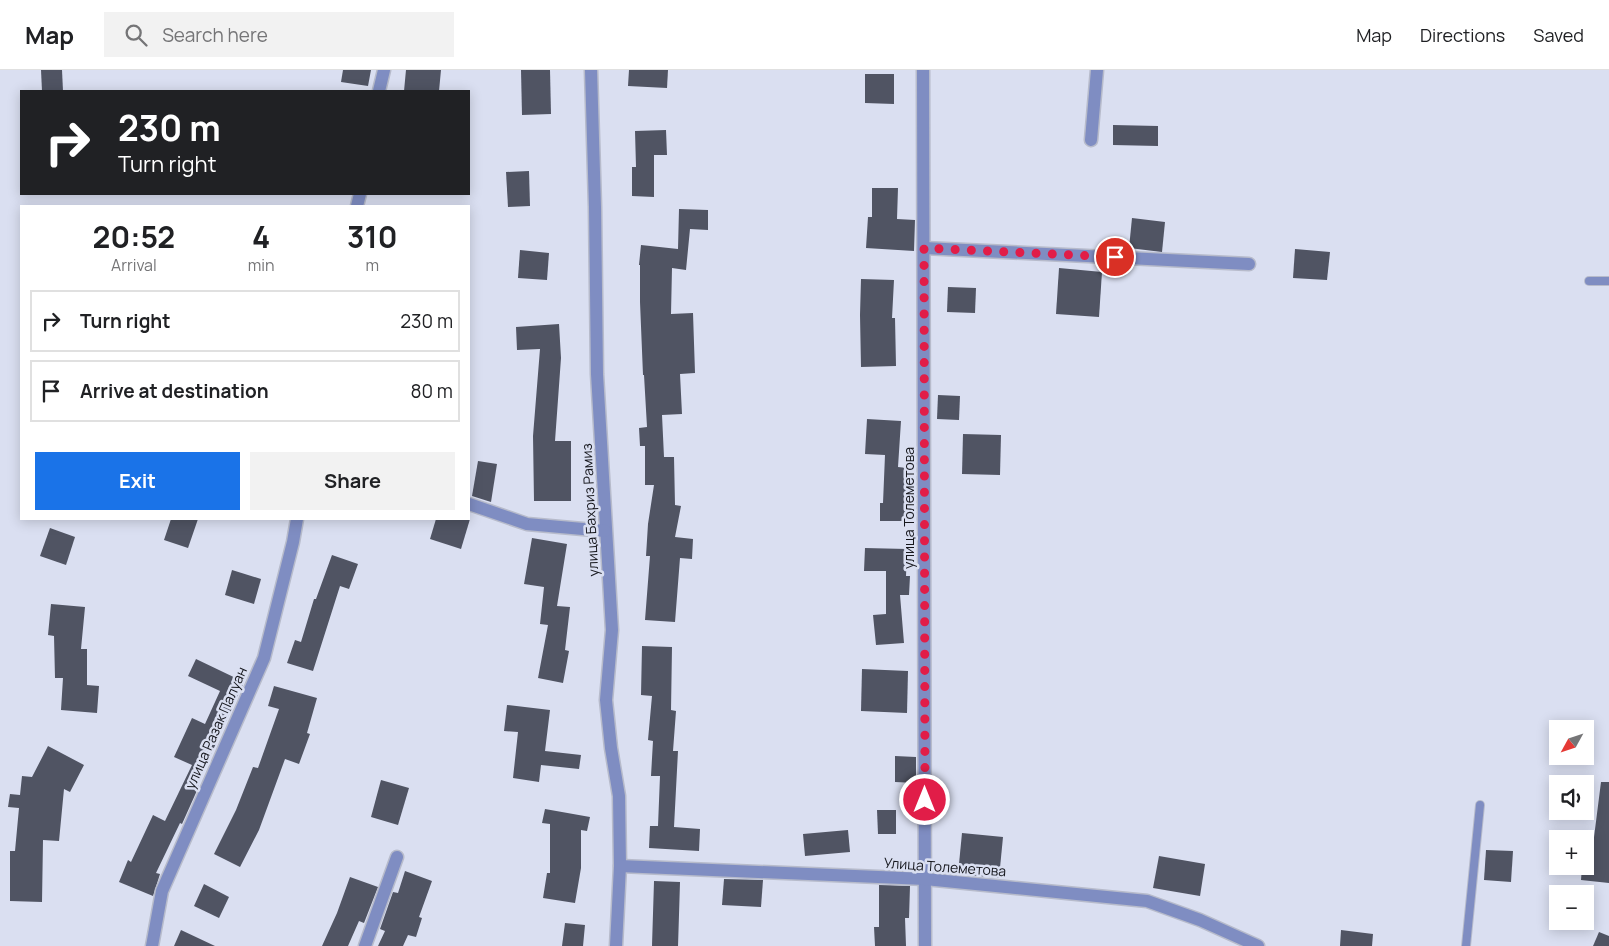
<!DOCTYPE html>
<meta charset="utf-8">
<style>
:root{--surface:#fff;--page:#f2f2f2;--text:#202124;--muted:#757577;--line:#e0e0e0;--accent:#1a73e8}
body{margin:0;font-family:Manrope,sans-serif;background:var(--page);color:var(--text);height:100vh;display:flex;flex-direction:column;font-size:19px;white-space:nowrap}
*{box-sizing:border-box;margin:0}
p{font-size:16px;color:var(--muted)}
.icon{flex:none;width:28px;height:28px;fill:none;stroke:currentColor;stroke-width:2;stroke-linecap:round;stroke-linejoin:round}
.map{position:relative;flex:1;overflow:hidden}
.panel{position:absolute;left:20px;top:135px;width:450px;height:315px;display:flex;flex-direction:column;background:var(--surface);border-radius:0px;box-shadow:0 2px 12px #0003}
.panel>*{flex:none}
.guide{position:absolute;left:20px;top:20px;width:450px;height:105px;border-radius:0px;box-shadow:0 2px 12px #0003;background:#202124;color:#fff;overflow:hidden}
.needle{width:32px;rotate:230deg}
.fabs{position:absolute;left:1549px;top:650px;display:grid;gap:10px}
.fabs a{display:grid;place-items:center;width:45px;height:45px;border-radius:0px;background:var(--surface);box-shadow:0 2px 12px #0003;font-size:25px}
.pin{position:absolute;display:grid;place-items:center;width:42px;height:42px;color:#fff;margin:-21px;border:2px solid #fff;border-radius:50%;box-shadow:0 1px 5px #0007}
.me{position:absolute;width:55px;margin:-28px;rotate:0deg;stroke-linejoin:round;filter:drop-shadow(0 0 4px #0008)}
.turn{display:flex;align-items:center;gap:18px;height:105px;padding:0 15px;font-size:22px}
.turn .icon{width:65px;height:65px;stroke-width:2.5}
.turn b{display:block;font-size:35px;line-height:42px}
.eta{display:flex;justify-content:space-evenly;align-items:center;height:85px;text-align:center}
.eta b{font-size:30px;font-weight:700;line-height:35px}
.action{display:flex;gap:10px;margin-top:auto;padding:10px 15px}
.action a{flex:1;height:58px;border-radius:0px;background:var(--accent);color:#fff;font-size:20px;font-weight:700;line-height:58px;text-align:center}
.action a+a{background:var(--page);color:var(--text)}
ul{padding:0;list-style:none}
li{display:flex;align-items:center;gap:15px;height:62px;margin:0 10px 8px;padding:0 5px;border:2px solid var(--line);border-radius:0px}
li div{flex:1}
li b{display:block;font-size:19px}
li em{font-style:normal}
header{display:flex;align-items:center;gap:30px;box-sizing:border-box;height:70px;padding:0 25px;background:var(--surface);border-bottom:1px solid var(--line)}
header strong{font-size:24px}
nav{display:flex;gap:28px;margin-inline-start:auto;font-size:18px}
.search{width:350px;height:45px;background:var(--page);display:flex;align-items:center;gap:12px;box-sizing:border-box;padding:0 18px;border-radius:0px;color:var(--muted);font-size:19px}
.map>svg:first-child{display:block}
.building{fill:#505463}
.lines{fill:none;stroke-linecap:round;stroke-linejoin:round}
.service-casing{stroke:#b7bbcb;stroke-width:10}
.minor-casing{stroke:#b7bbcb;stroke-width:15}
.service{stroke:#7f8dc2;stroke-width:8}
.minor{stroke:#7f8dc2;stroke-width:12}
.route{stroke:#e11d48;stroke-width:9;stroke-dasharray:0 16.2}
.labels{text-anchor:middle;stroke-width:5;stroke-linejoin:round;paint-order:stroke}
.street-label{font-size:14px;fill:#15161c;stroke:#dadff1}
</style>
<header>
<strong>Map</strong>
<div class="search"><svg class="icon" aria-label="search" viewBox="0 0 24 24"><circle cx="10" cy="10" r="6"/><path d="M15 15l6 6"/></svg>Search here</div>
<nav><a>Map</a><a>Directions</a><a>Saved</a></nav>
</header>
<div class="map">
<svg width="1609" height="876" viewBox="0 0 1609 876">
<rect width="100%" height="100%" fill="#dadff1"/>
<!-- building -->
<g class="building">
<polygon points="41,0 62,0 63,21 42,21"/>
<polygon points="343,0 371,0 368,16 341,12"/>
<polygon points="406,0 441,0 439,21 404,21"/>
<polygon points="521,0 550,0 551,44 522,45"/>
<polygon points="629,0 668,0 667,18 628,16"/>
<polygon points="865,4 894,4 894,34 865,33"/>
<polygon points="1113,55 1158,56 1158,76 1113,75"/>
<polygon points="666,60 667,85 654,85 654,127 632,126 632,97 636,97 635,61"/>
<polygon points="529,101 530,136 508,137 506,102"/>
<polygon points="872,118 898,118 897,149 915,150 914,181 866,178 868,147 872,147"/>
<polygon points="679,139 708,140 708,160 690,159 686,200 672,198 671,244 693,243 695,303 680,304 682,344 662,345 664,387 674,387 675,435 681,436 675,467 693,469 692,489 680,488 675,552 645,550 650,486 646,486 648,454 654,415 645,415 645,376 640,376 639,358 647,357 644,305 643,305 640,232 640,195 639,195 641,175 678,179"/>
<polygon points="1132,148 1165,152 1162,182 1129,178"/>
<polygon points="1295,179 1330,182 1327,210 1293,208"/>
<polygon points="520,180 549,183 547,210 518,208"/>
<polygon points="1059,198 1102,202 1099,247 1056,244"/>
<polygon points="861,209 894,210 892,248 895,248 896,296 861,297 860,245"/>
<polygon points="948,217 976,218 975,243 947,242"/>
<polygon points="559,254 561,288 555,371 571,371 571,431 534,431 533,366 540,279 517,280 516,257"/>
<polygon points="938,325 960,326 959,350 937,349"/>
<polygon points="867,349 901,351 898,397 907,398 905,433 912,433 912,451 880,451 880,433 883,433 885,385 865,384"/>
<polygon points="963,364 1001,365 1000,405 962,404"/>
<polygon points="478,391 497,394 491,432 472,426"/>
<polygon points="171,449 198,449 188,478 164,470"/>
<polygon points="436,449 470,449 461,479 430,469"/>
<polygon points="50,458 75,467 66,495 40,486"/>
<polygon points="532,468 567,474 557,536 570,537 565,580 569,581 563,613 538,608 548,555 540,554 544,517 524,514"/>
<polygon points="865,478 907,479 906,506 910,506 909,525 900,525 904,573 876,575 873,545 886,544 886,501 864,501"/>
<polygon points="332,485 358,494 349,519 340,516 313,601 287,593 295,570 301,572 314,529 316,529"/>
<polygon points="232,500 261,509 254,534 225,525"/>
<polygon points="51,534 85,537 81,579 87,579 87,615 99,616 97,643 61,640 63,608 55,608 54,566 48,565"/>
<polygon points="642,576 672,577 671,640 676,641 673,681 678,681 674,757 700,759 699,781 649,778 650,756 658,756 660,706 651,706 653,671 648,670 652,626 641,625"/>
<polygon points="196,589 244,612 197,715 199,716 182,754 180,753 156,803 160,804 153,826 119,812 128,790 131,792 153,745 165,751 192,695 174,687 192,648 205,654 220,621 188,606"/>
<polygon points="862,599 908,601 907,643 861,641"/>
<polygon points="274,616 317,628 307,663 310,664 299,694 285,689 259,760 240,797 214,784 236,740 253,697 258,698 279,639 268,636"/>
<polygon points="507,635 550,640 545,681 581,685 579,699 541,695 539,712 513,708 518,662 504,661"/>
<polygon points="48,676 84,695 70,722 64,719 59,771 43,770 42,832 10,831 10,781 15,781 19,738 8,737 10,724 20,725 22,706 32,707"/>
<polygon points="895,686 916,687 916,713 895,712"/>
<polygon points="381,710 409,718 398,755 371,747"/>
<polygon points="1601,712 1609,712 1609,813 1581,810 1582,796 1585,796 1585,782 1592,783"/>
<polygon points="545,739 590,747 587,761 581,760 581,798 575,833 543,828 547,803 550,803 550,754 542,753"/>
<polygon points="877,740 896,740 896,764 878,764"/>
<polygon points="848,760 850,782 805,786 803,764"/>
<polygon points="962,763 1003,767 999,808 958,804"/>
<polygon points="1486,780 1513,781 1511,812 1484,810"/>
<polygon points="1159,786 1205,794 1200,826 1153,818"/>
<polygon points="405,801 432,811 419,847 422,848 416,867 408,865 403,876 378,876 385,861 380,859 393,822 398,823"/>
<polygon points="350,807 378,817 364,853 359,851 348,876 322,876 337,843"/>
<polygon points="724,809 763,810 761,837 722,835"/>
<polygon points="654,811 680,812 678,876 652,876"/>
<polygon points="204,814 229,827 219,848 194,836"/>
<polygon points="879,815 910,816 909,848 905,848 906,876 875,876 874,857 879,857"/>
<polygon points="565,853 585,855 583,876 562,876"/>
<polygon points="181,860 215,876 174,876"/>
<polygon points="1341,860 1373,864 1372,876 1340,876"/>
<polygon points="1599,862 1609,866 1609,876 1593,876"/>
</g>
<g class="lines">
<defs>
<g id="service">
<polyline points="1589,211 1609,211"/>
<polyline points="1466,876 1480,735"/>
</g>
<g id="minor">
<polyline points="591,0 595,137 597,304 612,560 606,630 611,678 619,726 620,796 616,876"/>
<polyline points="923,0 925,876"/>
<polyline points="379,21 384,0"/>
<polyline points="1091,70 1097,0"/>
<polyline points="357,136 360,124"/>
<polyline points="924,178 1249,194"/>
<polyline points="469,434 527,454 605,461"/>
<polyline points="620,796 925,809 1147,831 1200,850 1258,876"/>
<polyline points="152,876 162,821 264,588 293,472 297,449"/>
<polyline points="365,876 397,787"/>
</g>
</defs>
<!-- service casing -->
<use href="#service" class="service-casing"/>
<!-- minor casing -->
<use href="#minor" class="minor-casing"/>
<!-- service -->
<use href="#service" class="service"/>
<!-- minor -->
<use href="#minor" class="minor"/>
</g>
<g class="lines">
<!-- route -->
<polyline class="route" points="925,730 924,178 1115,187"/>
</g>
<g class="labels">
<!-- street labels -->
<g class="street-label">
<text transform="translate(909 438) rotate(-90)" y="5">улица Толеметова</text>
<text transform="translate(590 440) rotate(-93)" y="5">улица Бахриз Рамиз</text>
<text transform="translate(216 658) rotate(-66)" y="5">улица Разак Палуан</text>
<text transform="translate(945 797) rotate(4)" y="5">Улица Толеметова</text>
</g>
</g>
</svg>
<div class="fabs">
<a><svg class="needle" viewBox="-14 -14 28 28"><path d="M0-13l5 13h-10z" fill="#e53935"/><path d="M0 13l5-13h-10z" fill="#757577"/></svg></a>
<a><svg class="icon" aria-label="sound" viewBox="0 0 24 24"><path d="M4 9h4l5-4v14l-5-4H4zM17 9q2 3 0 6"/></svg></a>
<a>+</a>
<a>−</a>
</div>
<div class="pin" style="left:1115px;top:187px;background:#d93025"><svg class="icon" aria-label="arrive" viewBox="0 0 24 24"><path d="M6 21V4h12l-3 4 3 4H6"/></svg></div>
<svg class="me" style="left:925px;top:730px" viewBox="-20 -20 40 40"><circle r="17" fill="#e11d48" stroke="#fff" stroke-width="3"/><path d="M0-11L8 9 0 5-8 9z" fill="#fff"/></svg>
<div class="guide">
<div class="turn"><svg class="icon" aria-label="right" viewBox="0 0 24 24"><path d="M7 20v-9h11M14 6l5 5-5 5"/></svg><div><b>230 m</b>Turn right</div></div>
</div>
<section class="panel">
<div class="eta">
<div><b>20:52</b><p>Arrival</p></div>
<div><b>4</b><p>min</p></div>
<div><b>310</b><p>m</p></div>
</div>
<ul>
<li><svg class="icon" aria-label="right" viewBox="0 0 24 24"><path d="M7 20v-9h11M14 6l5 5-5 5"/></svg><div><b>Turn right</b></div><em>230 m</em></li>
<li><svg class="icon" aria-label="arrive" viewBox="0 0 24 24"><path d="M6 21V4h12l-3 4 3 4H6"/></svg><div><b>Arrive at destination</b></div><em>80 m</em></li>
</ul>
<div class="action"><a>Exit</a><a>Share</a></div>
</section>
</div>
